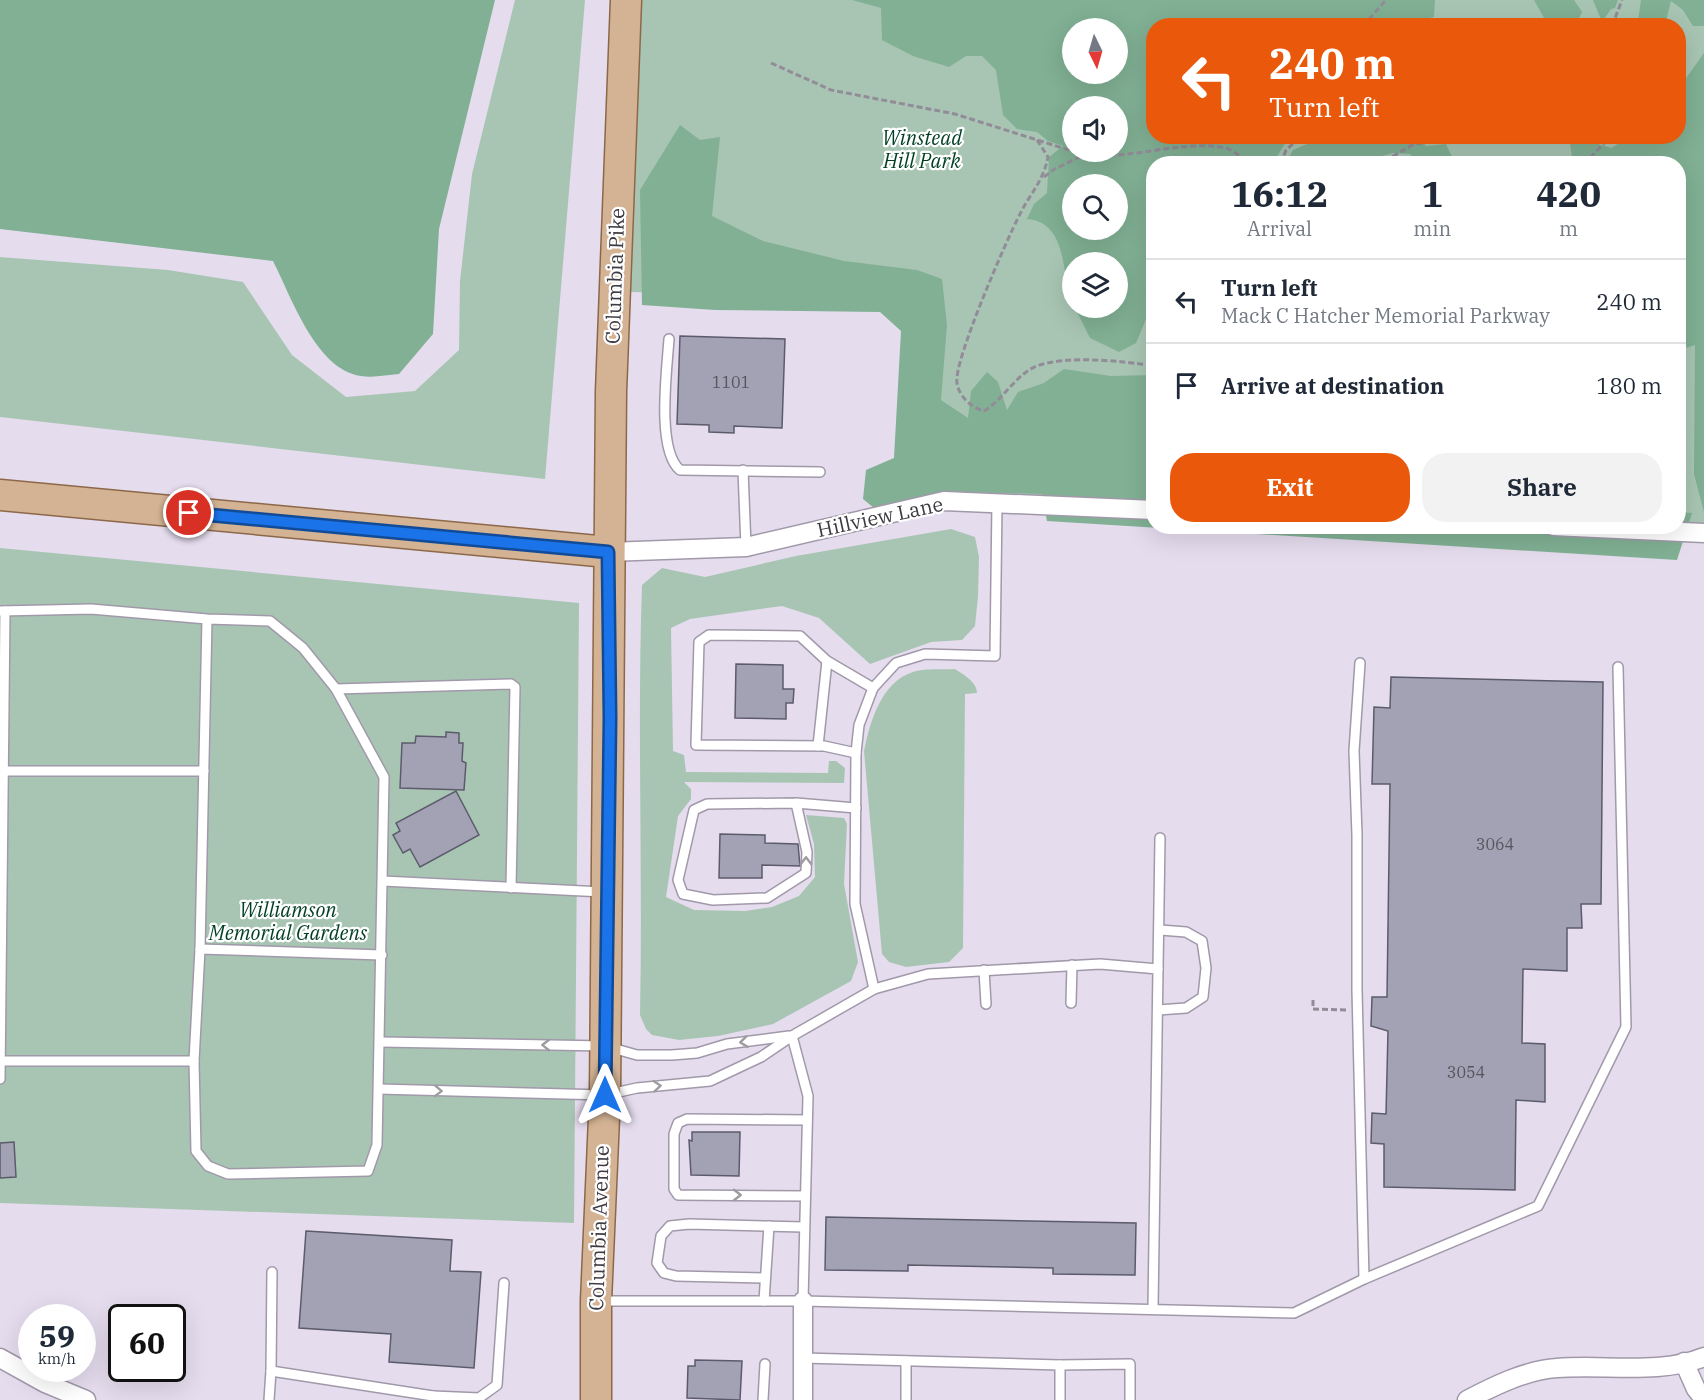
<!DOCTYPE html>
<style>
:root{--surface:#fff;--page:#f2f2f3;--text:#1f2937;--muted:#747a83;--line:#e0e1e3;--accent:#ea580c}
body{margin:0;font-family:"IBM Plex Serif",serif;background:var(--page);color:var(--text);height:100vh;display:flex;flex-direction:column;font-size:22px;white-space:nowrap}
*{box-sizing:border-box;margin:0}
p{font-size:20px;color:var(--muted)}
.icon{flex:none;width:33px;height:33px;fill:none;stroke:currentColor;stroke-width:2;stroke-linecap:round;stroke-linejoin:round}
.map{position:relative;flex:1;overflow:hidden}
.drawer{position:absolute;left:1146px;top:156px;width:540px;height:378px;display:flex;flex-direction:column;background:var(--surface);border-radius:24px;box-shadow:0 6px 24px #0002}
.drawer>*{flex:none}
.hud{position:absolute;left:1146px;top:18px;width:540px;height:126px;border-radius:24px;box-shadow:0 6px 24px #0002;background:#ea580c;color:#fff;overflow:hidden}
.needle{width:39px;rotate:175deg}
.controls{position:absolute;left:1062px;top:18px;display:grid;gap:12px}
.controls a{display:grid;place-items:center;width:66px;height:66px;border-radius:50%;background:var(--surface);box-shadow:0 6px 24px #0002;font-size:30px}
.speed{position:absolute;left:18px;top:1304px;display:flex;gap:12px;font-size:30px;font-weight:700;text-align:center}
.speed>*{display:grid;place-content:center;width:78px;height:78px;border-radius:50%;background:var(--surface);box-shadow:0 6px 24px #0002;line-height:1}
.speed small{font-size:15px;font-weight:400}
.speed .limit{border:3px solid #111;border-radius:9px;background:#fff;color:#111}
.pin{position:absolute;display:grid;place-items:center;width:51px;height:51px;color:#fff;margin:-26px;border:3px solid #fff;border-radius:50%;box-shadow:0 2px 6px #0007}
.me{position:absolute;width:66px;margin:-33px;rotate:0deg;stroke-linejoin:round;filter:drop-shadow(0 0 4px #0008)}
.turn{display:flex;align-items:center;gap:21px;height:126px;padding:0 24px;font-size:27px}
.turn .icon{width:78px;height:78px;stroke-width:2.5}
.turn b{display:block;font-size:42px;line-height:51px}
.eta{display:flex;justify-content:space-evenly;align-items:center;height:102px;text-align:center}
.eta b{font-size:36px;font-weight:800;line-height:42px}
.action{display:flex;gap:12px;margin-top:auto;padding:12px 24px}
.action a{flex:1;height:69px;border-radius:24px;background:var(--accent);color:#fff;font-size:24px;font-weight:800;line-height:69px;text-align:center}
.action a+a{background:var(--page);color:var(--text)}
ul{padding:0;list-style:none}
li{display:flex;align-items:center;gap:18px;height:84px;padding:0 24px;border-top:2px solid var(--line)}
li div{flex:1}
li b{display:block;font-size:22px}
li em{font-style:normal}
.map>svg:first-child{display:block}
.green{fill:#a8c5b3;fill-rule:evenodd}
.forest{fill:#81b094;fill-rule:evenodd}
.building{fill:#a2a2b4;stroke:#5c5b6c;stroke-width:1.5}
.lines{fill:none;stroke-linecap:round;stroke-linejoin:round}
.service-casing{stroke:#a199aa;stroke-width:12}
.minor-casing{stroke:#a199aa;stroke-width:21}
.primary-casing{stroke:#8c6848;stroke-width:33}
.path{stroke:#928c99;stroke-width:3;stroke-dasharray:6 3;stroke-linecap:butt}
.service{stroke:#fff;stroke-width:9}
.minor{stroke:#fff;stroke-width:18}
.primary{stroke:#d3b393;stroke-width:30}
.oneway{stroke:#9e9ca0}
.route-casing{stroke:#114b97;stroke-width:15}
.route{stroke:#1a73e8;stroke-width:10}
.labels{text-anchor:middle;stroke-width:4.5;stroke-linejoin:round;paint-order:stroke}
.number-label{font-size:16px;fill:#56545e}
.park-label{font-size:20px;font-style:italic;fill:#013f25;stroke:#fff}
.street-label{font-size:20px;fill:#3d3a41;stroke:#fff}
</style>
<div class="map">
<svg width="1704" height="1400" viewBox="0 0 1704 1400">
<rect width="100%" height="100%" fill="#e5dcee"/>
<!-- green -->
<g class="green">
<polygon points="515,0 585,0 545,479 0,417 0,257 168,270 243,282 292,355 346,397 415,391 459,350 460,281 472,174"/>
<path d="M629,0H1704V528L1678,526V164H1154L1153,504L900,505L908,298L630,292ZM1154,26H1678V136H1154ZM1072,28H1118V74H1072ZM1072,106H1118V152H1072ZM1072,184H1118V230H1072ZM1072,262H1118V308H1072Z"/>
<path d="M951,529L975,537L979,557L978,596L975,626L962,640L931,642L870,664L819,618L782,606L690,619L671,628L673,751L684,755L686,772L828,773L829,761H836L845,768L844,783L684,782L691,789V799L678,816L666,897L694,910L745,911L772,907L799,896L815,877L814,844L806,815L844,818L847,824L844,884L858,962L851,981L773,1024L718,1036L679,1040L652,1035L646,1029L640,1015C643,872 637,728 642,585L662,568L705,577L796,556Z"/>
<polygon points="0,548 579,603 574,1223 0,1203"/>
<path d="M955,669C964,675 977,682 977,693L965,694L963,948L949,962L906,967L889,962L882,954L864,751C870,722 881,682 913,672C925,668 942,670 955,669Z"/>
</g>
<!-- forest -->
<g class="forest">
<path d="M0,0H495L439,229L433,334L399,374C387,375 373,378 361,376C316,370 291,296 273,261L0,229Z"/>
<path d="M852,0H1435L1434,17L1415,21L1417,25L1154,26V136L1289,137L1273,163L1255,160L1240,164H1154L1153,288L1146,319L1136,343L1119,352L1090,338L1075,308H1118V262H1072V302C1061,274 1068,222 1027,219L1034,204L1047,193L1049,157L1063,146L1048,141L1037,132L1017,129L1003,115L996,70L982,56H966L949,67L913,56L882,40L881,8ZM1118,28V74H1072V28ZM1118,106V152H1072V106ZM1118,184V230H1072V184Z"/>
<polygon points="1534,0 1574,0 1582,12 1576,25 1548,25"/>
<polygon points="1593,0 1618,0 1615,8 1611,9 1602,22"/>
<polygon points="1641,0 1704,0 1704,26 1693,26 1683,10 1671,1 1665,25 1643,25 1638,21"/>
<polygon points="1704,53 1704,512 1694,474 1695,345 1679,350 1678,164 1573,163 1569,137 1592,137 1592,142 1611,148 1630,137 1678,136 1679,88"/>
<polygon points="680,125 700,140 720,137 712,216 763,241 844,261 917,270 942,279 947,325 941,400 968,418 971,391 987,372 998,382 1007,410 1018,392 1044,383 1064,369 1111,376 1153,375 1154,526 1678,526 1679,512 1692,513 1677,560 1047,521 1042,494 959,492 874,508 863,499 866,470 894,458 901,331 880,312 715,310 642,305 640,190"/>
<polygon points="1310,137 1419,137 1426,146 1446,144 1452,157 1450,163 1409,163 1411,154 1393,153 1371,159 1327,163 1286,163 1293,150 1307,144"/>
</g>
<!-- building -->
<g class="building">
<polygon points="680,336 785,339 782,428 734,426 734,433 709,432 709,425 677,424"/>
<polygon points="736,664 783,665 783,689 794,689 793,703 786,703 786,719 735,718"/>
<polygon points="1391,677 1603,682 1601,904 1581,904 1582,928 1567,928 1567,971 1523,969 1522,1043 1545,1044 1545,1102 1516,1100 1515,1190 1384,1187 1384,1144 1371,1143 1372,1113 1386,1114 1388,1031 1371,1026 1372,997 1387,997 1390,784 1372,784 1374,707 1390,708"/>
<polygon points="446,732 459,733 459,743 463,743 462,761 466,763 464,790 400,788 402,743 415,743 416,736 446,737"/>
<polygon points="456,791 479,835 420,867 410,849 403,853 393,835 400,831 396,823"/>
<polygon points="720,834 765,835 765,843 798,844 800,866 762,865 762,878 719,878"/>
<polygon points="692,1132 740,1132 739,1176 691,1175 689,1140 692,1141"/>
<polygon points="14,1142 16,1177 0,1178 0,1143"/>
<polygon points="826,1217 1136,1223 1135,1275 1053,1274 1053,1268 908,1265 908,1271 825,1270"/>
<polygon points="306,1231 452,1240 450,1271 481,1272 474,1368 389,1362 391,1334 299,1328"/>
<polygon points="695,1360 742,1361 740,1400 687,1398 688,1366 695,1366"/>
</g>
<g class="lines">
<defs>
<g id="service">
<path d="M669,339C667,369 656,450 680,470L820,472"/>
<polyline points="743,470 746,547"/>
<polyline points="0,611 91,609 207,619 270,621 303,648 336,689 384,777 377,1145 368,1171 228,1174 208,1166 196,1151 194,1061 200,949 207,619"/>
<polyline points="1360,663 1354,751 1357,835 1357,990 1364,1279"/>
<polyline points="336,689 511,684 515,687 511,888"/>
<polyline points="818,746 827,661"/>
<polyline points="856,753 824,746 696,745 699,642 709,635 800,636 827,661 873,688"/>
<polyline points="5,771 204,771"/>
<polyline points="796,803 807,852 806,873 767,898 713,900 683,894 678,880 694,810 707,804 796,803 856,808"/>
<polyline points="383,881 603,892"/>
<polyline points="200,949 382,955"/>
<polyline points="1158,969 1160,838"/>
<polyline points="984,970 986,1004"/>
<polyline points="874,989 855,904 856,753 859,725 873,688 896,663 925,654 995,656 997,503"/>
<polyline points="1071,1003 1072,965"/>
<polyline points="1158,1010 1186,1008 1203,997 1206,968 1202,941 1186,932 1160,930"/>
<polyline points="792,1036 808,1096 803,1301"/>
<polyline points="381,1042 605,1046 637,1055 672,1055 697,1053 727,1044 789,1036"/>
<polyline points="0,1061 194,1061"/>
<polyline points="0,1079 5,611"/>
<polyline points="379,1089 605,1095 637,1088 710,1081 761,1057 792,1036 874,989 928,974 1100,964 1158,969 1153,1308"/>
<polyline points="805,1196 678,1195 674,1189 674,1134 678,1123 687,1119 807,1120"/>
<polyline points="765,1278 676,1276 664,1273 657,1263 661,1236 670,1226 689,1224 804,1227"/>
<polyline points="601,1301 803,1301 1294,1313 1364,1279 1538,1206 1626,1027 1618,667"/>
<polyline points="764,1301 769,1226"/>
<polyline points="803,1358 1060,1365"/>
<polyline points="271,1371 272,1272"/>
<polyline points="269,1400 271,1371 433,1396"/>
<polyline points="433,1400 433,1396 479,1398 497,1385 504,1283"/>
<polyline points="763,1400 765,1364"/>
<polyline points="906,1400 906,1361"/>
<polyline points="1060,1400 1060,1365 1130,1364 1130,1400"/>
</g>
<g id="minor">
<polyline points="1553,526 1704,533"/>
<polyline points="608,552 746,547 944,501 1154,510"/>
<polyline points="0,1358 45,1383 86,1400"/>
<polyline points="1684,1362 1696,1389 1704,1399"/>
<polyline points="803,1400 803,1301"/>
<path d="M1467,1400C1494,1386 1526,1370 1557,1368C1604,1364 1660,1375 1704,1357"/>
</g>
<g id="primary">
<polyline points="0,495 608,552"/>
<polyline points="596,1400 596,1301 605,1095 611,392 626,0"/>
</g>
</defs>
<!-- service casing -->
<use href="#service" class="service-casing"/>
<!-- minor casing -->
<use href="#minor" class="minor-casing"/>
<!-- primary casing -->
<use href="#primary" class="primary-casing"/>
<!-- path -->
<g class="path">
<polyline points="1363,26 1386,0"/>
<polyline points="1578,26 1579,26"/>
<polyline points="1612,26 1622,0"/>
<polyline points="771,63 831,90 955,114 1072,151"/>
<path d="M1037,140L1048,157C1043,182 1031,192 1020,214C1007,239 953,362 957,383C959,397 972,408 984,411C1004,399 1016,374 1037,366C1066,355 1123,361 1154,366"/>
<path d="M1074,152C1119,165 1180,138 1226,148C1233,150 1244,160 1254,164"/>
<polyline points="1281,164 1286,150 1302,136"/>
<polyline points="1367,164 1387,160 1412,145 1453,136"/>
<polyline points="1584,164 1611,136"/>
<polyline points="1044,177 1053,170 1083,155"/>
<polyline points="1313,1000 1313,1009 1346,1010"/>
</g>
<!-- service -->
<use href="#service" class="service"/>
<!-- minor -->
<use href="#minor" class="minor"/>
<!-- primary -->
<use href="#primary" class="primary"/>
</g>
<!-- one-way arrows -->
<defs><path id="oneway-chevron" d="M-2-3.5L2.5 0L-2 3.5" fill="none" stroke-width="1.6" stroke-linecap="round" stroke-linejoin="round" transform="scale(1.5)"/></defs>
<g class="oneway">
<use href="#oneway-chevron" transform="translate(806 861) rotate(-90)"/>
<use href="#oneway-chevron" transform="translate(744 1042) rotate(173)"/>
<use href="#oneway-chevron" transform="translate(546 1045) rotate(-179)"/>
<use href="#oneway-chevron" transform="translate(657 1086) rotate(-5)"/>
<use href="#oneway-chevron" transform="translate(438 1091) rotate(2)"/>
<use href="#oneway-chevron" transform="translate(737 1195)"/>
</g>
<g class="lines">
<defs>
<polyline id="route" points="189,513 608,552 610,718 605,1095"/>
</defs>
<!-- route casing -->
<use href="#route" class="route-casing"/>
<!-- route -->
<use href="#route" class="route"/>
</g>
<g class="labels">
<!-- number labels -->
<g class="number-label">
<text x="731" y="388">1101</text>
<text x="1495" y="850">3064</text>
<text x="1466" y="1078">3054</text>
</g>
<!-- park labels -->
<g class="park-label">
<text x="922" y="145">Winstead<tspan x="922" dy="23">Hill Park</tspan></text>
<text x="288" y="917">Williamson<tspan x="288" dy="23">Memorial Gardens</tspan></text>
</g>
<!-- street labels -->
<g class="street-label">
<text transform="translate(615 276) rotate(-88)" y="7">Columbia Pike</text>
<text transform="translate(880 517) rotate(-12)" y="7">Hillview Lane</text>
<text transform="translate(599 1228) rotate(-88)" y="7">Columbia Avenue</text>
</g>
</g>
</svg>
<div class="controls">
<a><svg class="needle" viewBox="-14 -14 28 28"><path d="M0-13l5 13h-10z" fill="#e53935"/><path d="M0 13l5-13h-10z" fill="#747a83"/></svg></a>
<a><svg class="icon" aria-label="sound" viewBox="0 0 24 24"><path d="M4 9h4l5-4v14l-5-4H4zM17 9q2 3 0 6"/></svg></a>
<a><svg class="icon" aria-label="search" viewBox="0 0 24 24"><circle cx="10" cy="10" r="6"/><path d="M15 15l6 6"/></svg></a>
<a><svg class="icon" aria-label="layers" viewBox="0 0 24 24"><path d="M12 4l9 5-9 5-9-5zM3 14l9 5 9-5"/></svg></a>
</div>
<div class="speed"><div>59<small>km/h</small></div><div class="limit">60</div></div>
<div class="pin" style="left:189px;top:513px;background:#d93025"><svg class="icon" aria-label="arrive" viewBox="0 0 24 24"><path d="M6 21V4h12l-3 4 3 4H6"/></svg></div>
<svg class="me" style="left:605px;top:1095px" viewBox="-20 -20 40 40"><path d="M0-17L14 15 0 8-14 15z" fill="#1a73e8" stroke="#fff" stroke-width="4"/></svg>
<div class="hud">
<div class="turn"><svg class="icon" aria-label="left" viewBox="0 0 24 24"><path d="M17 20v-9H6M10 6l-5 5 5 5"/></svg><div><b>240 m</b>Turn left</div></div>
</div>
<section class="drawer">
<div class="eta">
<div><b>16:12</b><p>Arrival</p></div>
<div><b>1</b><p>min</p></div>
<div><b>420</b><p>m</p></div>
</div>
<ul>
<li><svg class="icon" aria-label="left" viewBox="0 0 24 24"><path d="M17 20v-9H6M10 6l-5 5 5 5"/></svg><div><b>Turn left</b><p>Mack C Hatcher Memorial Parkway</p></div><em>240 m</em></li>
<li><svg class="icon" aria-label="arrive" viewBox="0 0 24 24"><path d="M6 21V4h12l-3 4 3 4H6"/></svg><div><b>Arrive at destination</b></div><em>180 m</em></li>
</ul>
<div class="action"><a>Exit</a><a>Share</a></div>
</section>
</div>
